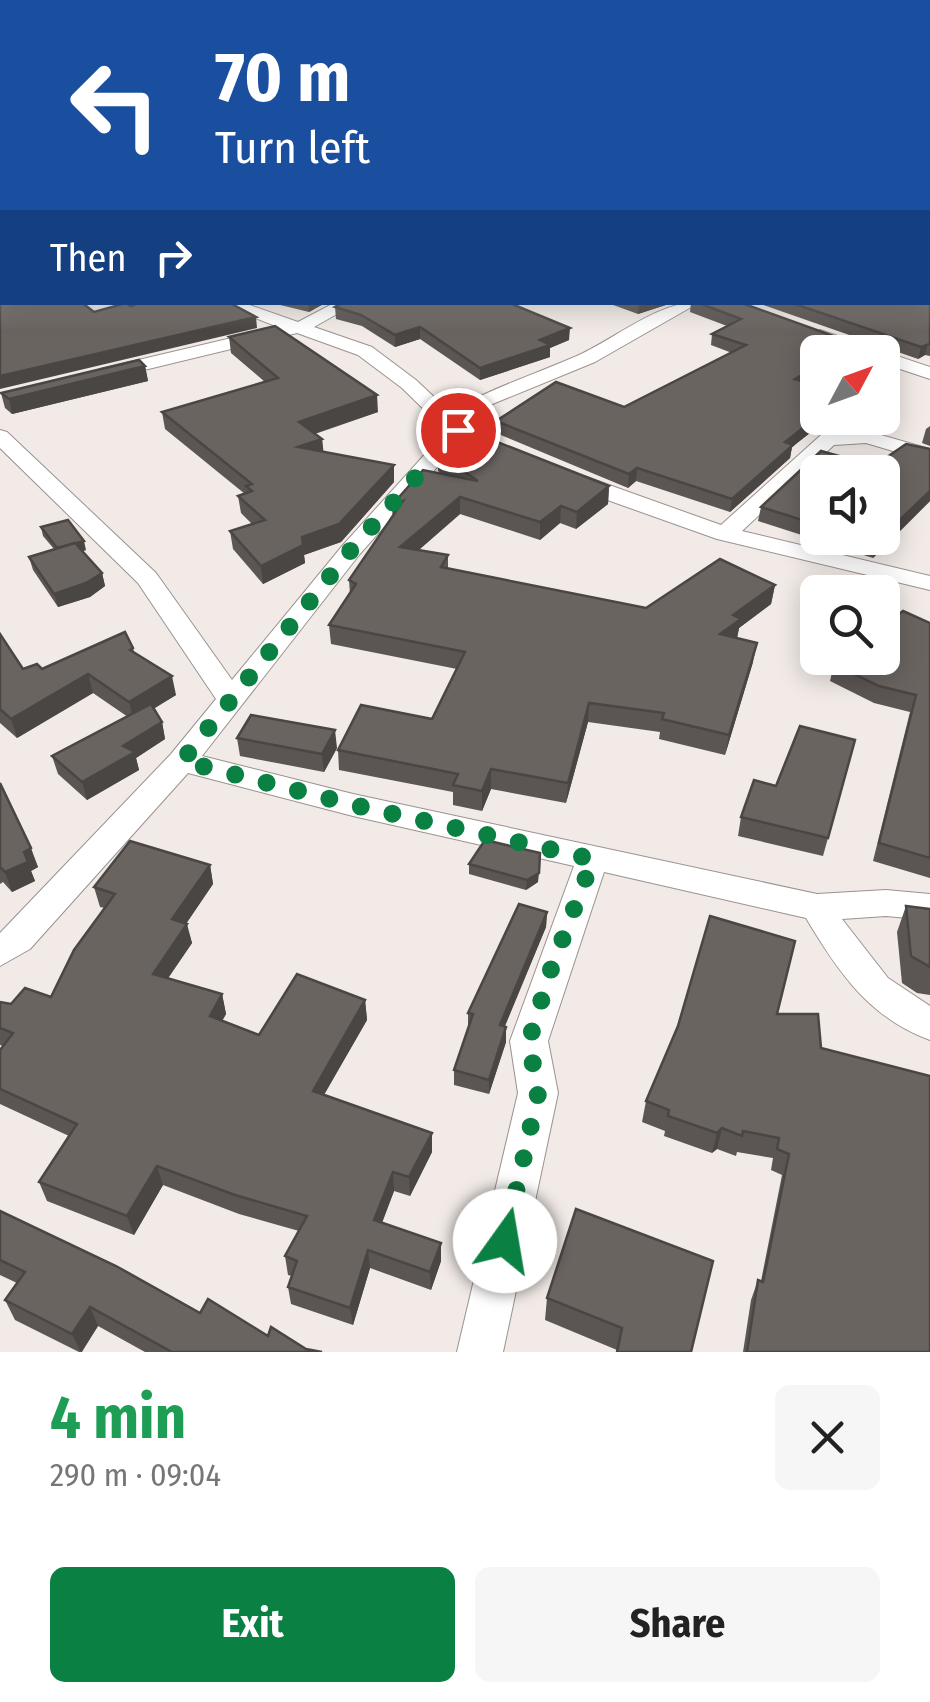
<!DOCTYPE html>
<meta charset="utf-8">
<style>
:root{--surface:#fff;--page:#f6f6f6;--text:#222;--muted:#767676;--accent:#0b8043}
body{margin:0;font-family:"Fira Sans Condensed",sans-serif;background:var(--page);color:var(--text);height:100vh;display:flex;flex-direction:column;font-size:38px;white-space:nowrap}
*{box-sizing:border-box;margin:0}
p{font-size:32px;color:var(--muted)}
.icon{flex:none;width:55px;height:55px;fill:none;stroke:currentColor;stroke-width:2;stroke-linecap:round;stroke-linejoin:round}
.map{position:relative;height:1352px;overflow:hidden}
.drawer{display:flex;flex-direction:column;background:var(--surface);flex:1}
.drawer>*{flex:none}
.banner{position:absolute;left:0px;top:0px;width:930px;height:305px;box-shadow:0 5px 25px #0003;background:#1a4fa0;color:#fff;overflow:hidden}
.needle{width:65px;rotate:49deg}
.buttons{position:absolute;left:800px;top:335px;display:grid;gap:20px}
.buttons a{display:grid;place-items:center;width:100px;height:100px;border-radius:15px;background:var(--surface);box-shadow:0 5px 25px #0003;font-size:50px}
.pin{position:absolute;display:grid;place-items:center;width:85px;height:85px;color:#fff;margin:-42px;border:5px solid #fff;border-radius:50%;box-shadow:0 2px 10px #0007}
.me{position:absolute;width:110px;margin:-55px;rotate:13deg;stroke-linejoin:round;filter:drop-shadow(0 0 8px #0008)}
.turn{display:flex;align-items:center;gap:35px;height:210px;padding:0 50px;font-size:45px}
.turn .icon{width:130px;height:130px;stroke-width:2.5}
.turn b{display:block;font-size:70px;line-height:85px}
.then{display:flex;align-items:center;height:95px;padding:0 50px;background:#0003;gap:20px;font-size:38px}
.round{display:grid;place-items:center;flex:none;width:105px;height:105px;border-radius:15px;background:var(--page)}
.head{display:flex;align-items:center;justify-content:space-between;height:170px;padding:0 50px}
h1{font-size:60px;font-weight:700;line-height:75px;color:#1e9e55}
.action{display:flex;gap:20px;margin-top:auto;padding:20px 50px}
.action a{flex:1;height:115px;border-radius:15px;background:var(--accent);color:#fff;font-size:40px;font-weight:700;line-height:115px;text-align:center}
.action a+a{background:var(--page);color:var(--text)}
.map>svg:first-child{display:block}
.lines{fill:none;stroke-linecap:round;stroke-linejoin:round}
.minor-casing{stroke:#99928f;stroke-width:2}
.minor{fill:#fff;fill-rule:evenodd}
.wall{fill:#5b5653;fill-rule:evenodd}
.shaded-wall{fill:#4a4644}
.building{fill:#6a6461;stroke:#4a4644;stroke-width:2.5}
.route{stroke:#0b8043;stroke-width:18;stroke-dasharray:0 32.4}
</style>
<div class="map">
<svg width="930" height="1352" viewBox="0 0 930 1352">
<rect width="100%" height="100%" fill="#f1eae6"/>
<g class="lines">
<defs>
<g id="minor">
<rect x="0" y="198" width="2" height="10"/>
<path d="M215,302H241L298,322L336,302H358L314,327L372,347L416,380L450,412C491,388 536,374 579,355C618,337 657,302 700,302L595,362L490,405L461,422L511,449L500,455L461,440L359,555L202,756L353,794L817,894L886,890L930,894V920L886,916L842,919L888,978L930,1006V1040C869,1018 837,970 806,918L604,872L548,1041L558,1093L503,1352H457L518,1093L510,1041L574,866L353,816L188,773L30,949L0,966V933L171,754L216,699L138,583L0,448V430L7,432L156,573L232,680L343,545L446,431L402,388L358,355L297,333L107,379L97,373L100,369L278,327Z"/>
<polygon points="820,330 930,367 930,379 882,363 882,352 854,352 814,339 811,335"/>
<polygon points="867,431 930,449 930,462 866,443 834,445 742,531 930,576 930,590 717,539 568,486 565,481 568,476 584,476 721,525 821,435"/>
</g>
</defs>
<!-- minor casing -->
<use href="#minor" class="minor-casing"/>
<!-- minor -->
<use href="#minor" class="minor"/>
</g>
<!-- wall -->
<g class="wall">
<polygon points="928,142 930,142 930,173 928,173 928,177 930,177 930,256 929,255 930,259 930,356 925,355 918,359 755,302 928,302"/>
<polygon points="268,302 327,302 309,312"/>
<polygon points="605,302 675,302 638,314"/>
<polygon points="691,302 739,302 853,343 851,352 818,352 818,375 806,382 818,418 829,418 792,447 790,458 730,512 636,481 628,488 496,433 496,421 624,407 732,353 711,345 712,334 727,326 690,312"/>
<polygon points="335,307 569,340 550,348 550,357 480,380 420,339 395,347 362,326 336,319"/>
<polygon points="229,337 378,412 315,434 322,439 323,452 394,482 341,542 304,555 305,563 263,584 233,549 230,531 252,524 241,513 238,496 245,494 165,429 162,412 265,382 231,353"/>
<polygon points="145,366 148,381 12,414 5,408 1,393"/>
<polygon points="930,426 930,446 922,443 926,429"/>
<path d="M906,444L930,449V501L873,558L758,521L761,507L821,451L874,466ZM818,472H882V538H818Z"/>
<polygon points="438,454 609,486 608,504 576,529 560,523 540,540 460,514 419,550 448,555 448,568 646,608 775,585 771,604 739,628 737,638 753,662 725,755 659,739 660,732 588,722 566,803 491,789 482,811 453,805 453,792 339,770 338,750 432,719 457,669 331,644 329,625 350,594 349,580 442,474 438,471"/>
<polygon points="41,527 86,550 82,551 102,573 105,586 90,597 58,607 33,570 29,557 54,549 43,536"/>
<polygon points="930,623 930,878 873,861 910,712 874,703 830,681 834,664"/>
<polygon points="0,634 23,669 42,669 133,648 134,652 176,695 154,708 162,722 165,739 136,758 139,770 87,800 58,774 52,756 128,717 93,693 17,738 0,723"/>
<polygon points="237,738 337,748 324,772 240,756"/>
<polygon points="855,740 823,856 738,836 741,817 776,786"/>
<polygon points="0,783 38,867 31,871 35,881 12,892 3,882 0,884"/>
<polygon points="469,864 538,882 526,890 469,874"/>
<polygon points="210,865 213,884 186,924 192,943 168,978 222,994 226,1014 222,1021 259,1035 365,1000 367,1020 324,1095 432,1152 410,1196 394,1191 382,1223 441,1261 431,1290 370,1268 353,1325 291,1304 288,1287 292,1276 288,1275 285,1256 299,1231 239,1214 163,1185 134,1235 47,1201 39,1182 69,1136 0,1104 0,1050 3,1046 0,1045 0,1002 11,1004 51,997 105,908 100,907 94,887"/>
<polygon points="906,906 930,909 930,995 917,993 902,983 897,932"/>
<polygon points="547,912 546,927 505,1026 506,1042 489,1094 454,1085 454,1070 468,1028 468,1013"/>
<polygon points="777,1014 821,1048 930,1352 743,1352 751,1300 758,1280 761,1281 782,1175 771,1170 773,1158 737,1152 736,1156 717,1149 712,1153 664,1136 665,1131 642,1122 646,1101"/>
<polygon points="0,1211 200,1313 306,1349 322,1352 145,1352 98,1326 82,1352 79,1352 15,1320 5,1300 17,1283 0,1275"/>
<polygon points="547,1298 691,1352 617,1350 545,1320"/>
</g>
<!-- shaded-wall -->
<g class="shaded-wall">
<polygon points="308,302 327,302 309,312"/>
<polygon points="639,302 675,302 638,314"/>
<polygon points="256,317 257,328 0,389 0,376"/>
<polygon points="420,327 420,339 395,347 395,335"/>
<polygon points="570,328 569,340 550,348 550,357 480,380 480,368"/>
<polygon points="853,343 851,352 837,352"/>
<polygon points="928,343 925,355 918,359 921,347"/>
<polygon points="818,365 818,375 793,391 795,379"/>
<polygon points="145,366 148,381 12,414 9,399"/>
<polygon points="377,395 378,412 301,438 299,422"/>
<polygon points="818,416 818,418 829,418 792,447 790,458 730,512 732,499 785,442"/>
<polygon points="322,439 324,456 298,447"/>
<polygon points="394,465 394,482 341,542 304,555 305,563 263,584 261,566 302,537"/>
<polygon points="637,468 636,481 628,488 629,474"/>
<polygon points="609,486 608,504 576,529 577,512"/>
<polygon points="930,491 930,501 873,558 876,543"/>
<polygon points="460,497 460,514 401,565 400,547"/>
<polygon points="403,501 393,523 392,505"/>
<polygon points="561,506 560,523 540,540 540,522"/>
<polygon points="84,541 86,550 60,558 58,549"/>
<polygon points="102,573 105,586 90,597 58,607 54,594"/>
<polygon points="775,585 771,604 739,628 737,638 720,634 733,615"/>
<polygon points="757,643 753,662 725,755 729,735"/>
<polygon points="88,674 93,693 17,738 11,719"/>
<polygon points="172,676 176,695 134,721 129,702"/>
<polygon points="589,703 588,722 566,803 568,783"/>
<polygon points="162,722 165,739 136,758 139,770 87,800 82,782 123,746"/>
<polygon points="335,730 337,748 324,772 322,754"/>
<polygon points="491,769 491,789 482,811 482,791"/>
<polygon points="31,848 38,867 31,871 35,881 12,892 5,872 24,852"/>
<polygon points="210,865 213,884 176,938 172,919"/>
<polygon points="539,873 538,882 526,890 527,880"/>
<polygon points="547,912 546,927 499,1040 500,1025"/>
<polygon points="187,924 192,943 158,993 153,974"/>
<polygon points="222,994 226,1014 214,1035 210,1016"/>
<polygon points="365,1000 367,1020 315,1110 313,1091"/>
<polygon points="506,1027 506,1042 489,1094 489,1080"/>
<polygon points="722,1128 717,1149 712,1153 717,1133"/>
<polygon points="432,1133 432,1152 410,1196 409,1177"/>
<polygon points="157,1166 163,1185 134,1235 127,1216"/>
<polygon points="393,1172 394,1191 376,1238 374,1220"/>
<polygon points="441,1243 441,1261 431,1290 430,1272"/>
<polygon points="368,1250 370,1268 353,1325 350,1308"/>
<polygon points="90,1307 98,1326 81,1352 72,1334"/>
</g>
<!-- building -->
<g class="building">
<polygon points="0,142 2,142 2,180 0,178"/>
<rect x="928" y="142" width="2" height="22"/>
<polygon points="928,164 928,177 930,177 930,244 928,243 930,259 930,344 921,347 789,302 928,302"/>
<polygon points="0,216 2,216 2,302 81,302 94,312 126,303 131,306 141,302 228,302 256,317 0,376"/>
<polygon points="344,302 507,302 570,328 540,340 550,345 480,368 420,327 395,335 361,315 335,307"/>
<polygon points="696,302 739,302 853,343 837,352 818,352 818,365 795,379 818,386 818,416 785,442 793,445 732,499 637,468 629,474 496,421 556,382 624,407 746,345 712,334 741,319"/>
<polygon points="275,326 377,395 299,422 322,439 298,447 394,465 339,524 302,537 303,545 261,566 230,531 265,520 238,496 252,491 246,486 252,484 162,412 278,378 229,337"/>
<polygon points="139,360 145,366 9,399 1,393"/>
<polygon points="472,432 609,486 577,512 561,506 540,522 460,497 400,547 448,555 441,567 646,608 720,559 775,585 733,615 741,619 720,634 757,643 729,735 662,719 664,713 589,703 568,783 491,769 482,791 453,785 458,774 338,750 361,705 432,719 465,652 329,625 356,584 349,580 403,501 392,505 423,470 478,481 438,454"/>
<polygon points="906,444 930,449 930,491 882,537 882,472 818,472 818,525 761,507 821,451 874,466"/>
<polygon points="68,520 84,541 57,548 41,527"/>
<polygon points="858,538 882,538 876,543"/>
<polygon points="75,543 102,573 86,583 54,594 29,557"/>
<polygon points="903,611 930,623 930,858 879,843 916,695 879,686 834,664 842,658 882,658 882,627"/>
<polygon points="125,632 133,648 130,650 172,676 129,702 88,674 11,719 0,709 0,634 23,669 37,664 42,669"/>
<polygon points="151,704 162,722 123,746 135,752 82,782 52,756"/>
<polygon points="251,715 335,730 322,754 237,738"/>
<polygon points="800,726 855,740 828,838 741,817 754,780 776,786"/>
<polygon points="0,783 31,848 24,852 28,862 5,872 0,867"/>
<polygon points="485,840 540,853 539,873 527,880 469,864"/>
<polygon points="130,841 210,865 172,919 187,924 153,974 222,994 210,1016 259,1035 297,974 365,1000 313,1091 432,1133 409,1177 393,1172 374,1220 441,1243 430,1272 368,1250 350,1308 288,1287 297,1261 285,1256 307,1216 235,1195 157,1166 127,1216 39,1182 77,1124 0,1089 0,1050 13,1033 0,1028 0,1002 11,1004 25,988 51,997 74,950 115,894 94,887"/>
<polygon points="519,904 547,912 500,1025 506,1027 489,1080 454,1070 473,1014 468,1013"/>
<polygon points="906,906 930,909 930,967 911,956"/>
<polygon points="710,916 795,941 777,1014 818,1014 821,1048 930,1076 930,1352 747,1352 758,1280 763,1282 789,1154 777,1149 779,1138 743,1131 742,1136 722,1128 717,1133 668,1116 669,1110 646,1101 678,1026"/>
<polygon points="576,1209 713,1261 691,1352 617,1352 622,1328 547,1298"/>
<polygon points="0,1211 116,1266 200,1313 208,1299 268,1336 271,1327 306,1349 322,1352 172,1352 90,1307 72,1334 5,1300 25,1272 0,1260"/>
</g>
<!-- sky -->
<linearGradient id="sky" x2="0" y2="1"><stop stop-color="#8fbeec"/><stop offset="0.43" stop-color="#f9f6f4"/><stop offset="1" stop-color="#f9f6f4" stop-opacity="0"/></linearGradient>
<rect width="930" height="331" fill="url(#sky)"/>
<g class="lines">
<!-- route -->
<polyline class="route" points="458,430 351,550 182,761 354,805 593,859 550,972 529,1041 538,1094 505,1241"/>
</g>
</svg>
<div class="buttons">
<a><svg class="needle" viewBox="-14 -14 28 28"><path d="M0-13l5 13h-10z" fill="#e53935"/><path d="M0 13l5-13h-10z" fill="#767676"/></svg></a>
<a><svg class="icon" aria-label="sound" viewBox="0 0 24 24"><path d="M4 9h4l5-4v14l-5-4H4zM17 9q2 3 0 6"/></svg></a>
<a><svg class="icon" aria-label="search" viewBox="0 0 24 24"><circle cx="10" cy="10" r="6"/><path d="M15 15l6 6"/></svg></a>
</div>
<div class="pin" style="left:458px;top:430px;background:#d93025"><svg class="icon" aria-label="arrive" viewBox="0 0 24 24"><path d="M6 21V4h12l-3 4 3 4H6"/></svg></div>
<svg class="me" style="left:505px;top:1241px" viewBox="-20 -20 40 40"><circle r="19" fill="#fff"/><path d="M0-13L10 11 0 6-10 11z" fill="#0b8043"/></svg>
<div class="banner">
<div class="turn"><svg class="icon" aria-label="left" viewBox="0 0 24 24"><path d="M17 20v-9H6M10 6l-5 5 5 5"/></svg><div><b>70 m</b>Turn left</div></div>
<div class="then">Then<svg class="icon" aria-label="right" viewBox="0 0 24 24"><path d="M7 20v-9h11M14 6l5 5-5 5"/></svg></div>
</div>
</div>
<section class="drawer">
<div class="head"><div><h1>4 min</h1><p>290 m · 09:04</p></div><a class="round"><svg class="icon" aria-label="close" viewBox="0 0 24 24"><path d="M6 6l12 12M18 6L6 18"/></svg></a></div>
<div class="action"><a>Exit</a><a>Share</a></div>
</section>
